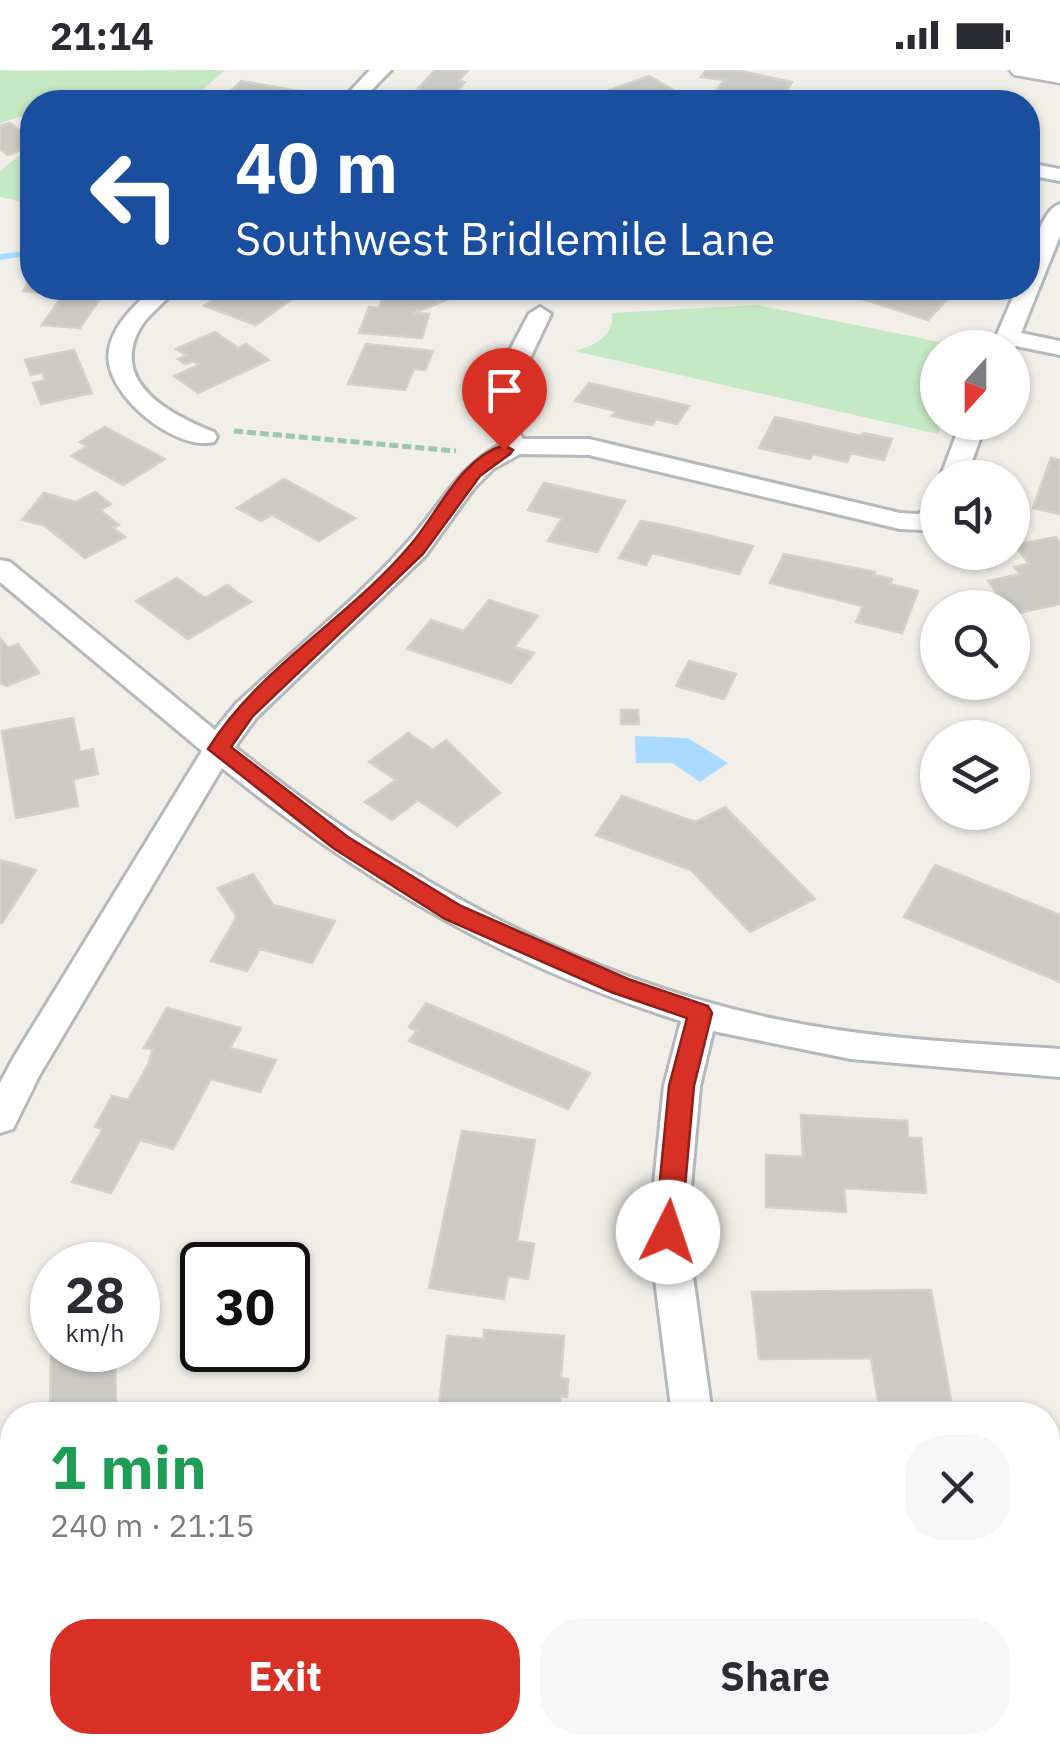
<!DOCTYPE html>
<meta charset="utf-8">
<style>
:root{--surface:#fff;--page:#f7f7f7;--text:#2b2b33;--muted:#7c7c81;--accent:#d93025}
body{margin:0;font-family:"IBM Plex Sans",sans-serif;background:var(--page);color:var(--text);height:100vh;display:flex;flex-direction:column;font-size:38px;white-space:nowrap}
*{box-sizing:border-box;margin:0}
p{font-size:32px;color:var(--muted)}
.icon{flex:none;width:55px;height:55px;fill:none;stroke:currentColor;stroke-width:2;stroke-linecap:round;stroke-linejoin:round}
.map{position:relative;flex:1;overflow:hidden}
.sheet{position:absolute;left:0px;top:1332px;width:1060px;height:352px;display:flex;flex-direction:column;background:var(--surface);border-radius:40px 40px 0 0;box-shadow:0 2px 8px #0004}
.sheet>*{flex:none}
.guide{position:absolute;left:20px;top:20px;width:1020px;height:210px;border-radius:40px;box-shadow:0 2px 8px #0004;background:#1a4fa0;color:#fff;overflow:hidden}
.needle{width:65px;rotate:201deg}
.controls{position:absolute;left:920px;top:260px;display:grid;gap:20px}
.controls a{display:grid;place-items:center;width:110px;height:110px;border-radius:50%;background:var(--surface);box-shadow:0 2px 8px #0004;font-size:50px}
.speed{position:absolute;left:30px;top:1172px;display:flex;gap:20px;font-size:50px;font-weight:700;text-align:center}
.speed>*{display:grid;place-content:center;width:130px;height:130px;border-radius:50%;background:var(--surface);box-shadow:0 2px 8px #0004;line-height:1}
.speed small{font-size:25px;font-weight:400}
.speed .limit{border:5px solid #111;border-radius:15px;background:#fff;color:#111}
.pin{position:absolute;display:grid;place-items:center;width:85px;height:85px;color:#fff;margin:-102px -42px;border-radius:50% 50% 50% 0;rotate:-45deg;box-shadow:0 0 10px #0007}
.pin .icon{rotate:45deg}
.me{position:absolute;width:110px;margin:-55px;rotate:4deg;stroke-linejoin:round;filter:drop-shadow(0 0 8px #0008)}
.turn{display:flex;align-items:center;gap:35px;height:210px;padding:0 50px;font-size:45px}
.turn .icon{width:130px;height:130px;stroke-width:2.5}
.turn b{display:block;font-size:70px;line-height:85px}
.round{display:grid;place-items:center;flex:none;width:105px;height:105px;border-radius:40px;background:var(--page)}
.overview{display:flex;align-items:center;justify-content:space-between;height:170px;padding:0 50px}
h1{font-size:60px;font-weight:800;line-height:75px;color:#1e9e55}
.cta{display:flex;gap:20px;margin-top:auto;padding:20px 50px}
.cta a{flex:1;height:115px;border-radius:40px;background:var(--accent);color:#fff;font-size:40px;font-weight:800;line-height:115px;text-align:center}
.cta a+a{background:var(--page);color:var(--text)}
.status{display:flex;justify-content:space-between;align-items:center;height:70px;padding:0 50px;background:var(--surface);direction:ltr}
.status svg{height:28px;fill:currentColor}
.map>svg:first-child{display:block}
.green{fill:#c5e8c5}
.water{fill:#aadaff}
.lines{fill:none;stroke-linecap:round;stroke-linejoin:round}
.stream{fill:#aadaff;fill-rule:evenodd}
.building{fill:#cccac5;stroke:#d6d1c6;stroke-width:2.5}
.minor-casing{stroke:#b5b8bc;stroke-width:6}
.tertiary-casing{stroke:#b5b8bc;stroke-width:5}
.path{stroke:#9cc7a9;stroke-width:5;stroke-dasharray:9 4;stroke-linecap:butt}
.minor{fill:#fff;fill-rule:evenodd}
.tertiary{fill:#fff;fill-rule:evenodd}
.route{fill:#d93025;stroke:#8d1f18;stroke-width:2.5}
</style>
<div class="status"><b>21:14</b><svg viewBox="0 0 49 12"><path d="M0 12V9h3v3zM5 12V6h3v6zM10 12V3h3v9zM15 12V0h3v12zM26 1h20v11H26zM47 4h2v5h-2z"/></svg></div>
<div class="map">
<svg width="1060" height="1683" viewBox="0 0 1060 1683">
<rect width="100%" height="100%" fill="#f1efe8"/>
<!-- green -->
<g class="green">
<polygon points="0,0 13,1 225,0 189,32 32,32 32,54 22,46 0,53"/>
<polygon points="32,84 32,134 0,127 0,101 16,88"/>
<path d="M757,235L964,277L938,278V352L942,353L938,364L575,281C595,275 614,267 612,243Z"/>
<polygon points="1060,1436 1060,1683 975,1683 976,1673 1048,1672 1048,1461"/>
</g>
<!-- water -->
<polygon class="water" points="635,666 688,668 728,693 700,712 672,693 636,693"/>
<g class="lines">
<!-- stream -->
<polygon class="stream" points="32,180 32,185 0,190 0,184"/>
</g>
<!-- building -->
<g class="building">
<polygon points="435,0 468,0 459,11 465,12 448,31 412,25"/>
<polygon points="706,0 735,0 792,12 779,32 716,21 724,10 701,7"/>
<polygon points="649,6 675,21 636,32 599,32 609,20"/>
<polygon points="241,11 304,22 293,32 231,32 237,27 227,25"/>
<polygon points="839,24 891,32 834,32"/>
<polygon points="10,53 32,70 32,76 8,85 0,79 0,56"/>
<polygon points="32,207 32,218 107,218 80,258 42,255 63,225 23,221"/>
<polygon points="262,218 284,218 300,223 256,255 204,236 228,219 249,226"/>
<polygon points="409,218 433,218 449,229 413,243 429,244 422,268 359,263 369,237 379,238 383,228"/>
<polygon points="828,218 915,218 948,228 928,250"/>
<polygon points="215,262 238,278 246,274 269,290 198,323 174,306 199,295 193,291 185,294 178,289 186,285 176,279"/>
<polygon points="366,274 433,281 425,300 414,299 405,320 348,314"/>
<polygon points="74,280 92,323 41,334 33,313 45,310 42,302 31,305 25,290"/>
<polygon points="589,313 689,336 677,354 656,349 652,355 612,346 616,341 575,331"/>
<polygon points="775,347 861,366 863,363 892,369 884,390 851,383 847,392 813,384 810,389 759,378"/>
<polygon points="105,357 165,389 123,415 71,386 88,376 80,372"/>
<polygon points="1051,388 1060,390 1060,444 1033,438"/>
<polygon points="284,409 355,448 319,471 272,445 261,451 237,438"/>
<polygon points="544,413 625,431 597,482 548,471 562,448 528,440"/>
<polygon points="95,422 111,434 100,440 119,455 113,458 125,467 85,488 44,455 22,450 44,423 75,432"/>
<polygon points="641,451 673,457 753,476 739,504 652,483 646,495 619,488"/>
<polygon points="1056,467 1060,472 1060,534 1013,544 1012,538 1008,538 988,511 1020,504 1014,497 1029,494 1015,475"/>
<polygon points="784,484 875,502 873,505 892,509 890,514 918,521 902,563 856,552 863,536 770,513"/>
<polygon points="177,508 205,528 227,515 251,532 188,569 136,531"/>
<polygon points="489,530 538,546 514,577 534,583 511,613 407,579 431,550 464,561"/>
<polygon points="0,568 8,578 18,574 39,603 7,616 0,613"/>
<polygon points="689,591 736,604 724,629 676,616"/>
<polygon points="621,640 638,640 639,654 621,654"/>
<polygon points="73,648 80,682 93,679 98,704 73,709 78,736 16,748 2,661"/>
<polygon points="408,663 433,680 446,670 500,723 457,756 418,730 392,750 365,732 396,710 369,692"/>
<polygon points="622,726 695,752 725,737 815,829 750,862 691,800 596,765"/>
<polygon points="0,790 36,800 2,853 0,852"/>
<polygon points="935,795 1060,845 1060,912 904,847"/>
<polygon points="253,804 273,835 335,851 312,893 260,879 247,901 211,891 237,847 218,818"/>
<polygon points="426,933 590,1003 568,1039 409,971 417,961 409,957"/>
<polygon points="167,938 241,958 230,978 276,990 260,1022 211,1009 173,1079 140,1070 111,1123 72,1112 103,1059 95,1057 112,1026 128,1030 148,995 153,979 144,978"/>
<polygon points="801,1045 907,1051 908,1068 921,1068 926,1123 844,1118 846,1142 766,1137 766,1085 803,1087"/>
<polygon points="462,1061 535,1070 517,1171 534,1174 528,1209 508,1206 504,1229 429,1218"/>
<polygon points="52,1219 52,1280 115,1280 116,1338 127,1335 127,1345 50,1345"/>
<polygon points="931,1220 951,1330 878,1330 871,1288 759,1289 752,1222"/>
<polygon points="484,1260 564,1266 561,1308 568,1309 567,1327 561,1326 560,1333 551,1332 550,1345 438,1345 447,1266 484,1269"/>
<polygon points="12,1554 12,1604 0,1602"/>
<polygon points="12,1665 12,1672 138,1672 135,1683 6,1683"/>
</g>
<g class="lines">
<defs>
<g id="minor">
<polygon points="370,0 391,0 360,32 340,32"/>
<polygon points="1028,93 1060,99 1060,111 1028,105"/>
<path d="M1060,134V166L1021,263L1060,271V285L1016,276L1012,281V278H991L1017,218H1028C1028,196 1038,141 1060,134Z"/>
<path d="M154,218H177C166,232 149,243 140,258C109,313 171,345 214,362L217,367L214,372C175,382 101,322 109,280C113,254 136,234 154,218Z"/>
<path d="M540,237L551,244L505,341L523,369H589L900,443L918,444L938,434V455L924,460L900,459L589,385L520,384L493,399L474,418L425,486L256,648L235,677C396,806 576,908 780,950C872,969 967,973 1060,979V1007L851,989L713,961L700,1016L687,1162L712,1345H672L649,1162L664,1016L681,951C506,896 364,812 222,698L39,1006L13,1059L0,1063V1013L14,987L202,681L0,512V490L10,492L215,660L236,634C292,581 355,532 406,474C441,436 454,401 501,374L481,341L483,331L529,244Z"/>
<polygon points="961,352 986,352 966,408 940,408"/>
<polygon points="691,1672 737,1672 736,1683 690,1683"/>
</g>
<polygon id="tertiary" points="1010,0 1060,0 1060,13 1014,5"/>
</defs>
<!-- minor casing -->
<use href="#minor" class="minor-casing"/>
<!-- tertiary casing -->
<use href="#tertiary" class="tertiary-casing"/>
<!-- path -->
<polyline class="path" points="234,361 456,381"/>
<!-- minor -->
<use href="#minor" class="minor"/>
<!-- tertiary -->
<use href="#tertiary" class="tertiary"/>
</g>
<!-- route -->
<path class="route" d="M504,375L513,380L510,384L480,406L423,484L253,646L231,677L348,767L461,836L628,909L708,936L712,943L694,1016L681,1162L678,1170L668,1173L659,1170L655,1162L669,1016L687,948L611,922L445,849L333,778L208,679C260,596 350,548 412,473C439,441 461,388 504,375Z"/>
</svg>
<div class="controls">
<a><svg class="needle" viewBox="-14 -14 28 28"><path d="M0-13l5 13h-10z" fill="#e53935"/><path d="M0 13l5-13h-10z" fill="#7c7c81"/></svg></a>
<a><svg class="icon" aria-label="sound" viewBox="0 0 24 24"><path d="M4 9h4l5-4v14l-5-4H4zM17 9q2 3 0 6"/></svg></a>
<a><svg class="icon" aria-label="search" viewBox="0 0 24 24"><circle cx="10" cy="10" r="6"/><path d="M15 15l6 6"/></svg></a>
<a><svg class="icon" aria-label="layers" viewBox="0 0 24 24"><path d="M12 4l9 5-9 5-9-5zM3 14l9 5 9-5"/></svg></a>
</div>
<div class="speed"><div>28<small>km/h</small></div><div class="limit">30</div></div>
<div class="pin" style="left:504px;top:380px;background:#d93025"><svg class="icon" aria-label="arrive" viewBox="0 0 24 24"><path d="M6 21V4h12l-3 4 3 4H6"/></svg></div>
<svg class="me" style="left:668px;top:1162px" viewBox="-20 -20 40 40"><circle r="19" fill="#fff"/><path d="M0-13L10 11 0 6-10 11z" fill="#d93025"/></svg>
<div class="guide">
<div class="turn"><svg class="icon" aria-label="left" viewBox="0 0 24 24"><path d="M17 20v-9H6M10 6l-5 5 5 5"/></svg><div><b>40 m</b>Southwest Bridlemile Lane</div></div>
</div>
<section class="sheet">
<div class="overview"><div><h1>1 min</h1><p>240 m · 21:15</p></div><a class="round"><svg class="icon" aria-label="close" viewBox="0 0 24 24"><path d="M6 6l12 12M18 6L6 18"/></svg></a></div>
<div class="cta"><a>Exit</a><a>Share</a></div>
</section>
</div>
